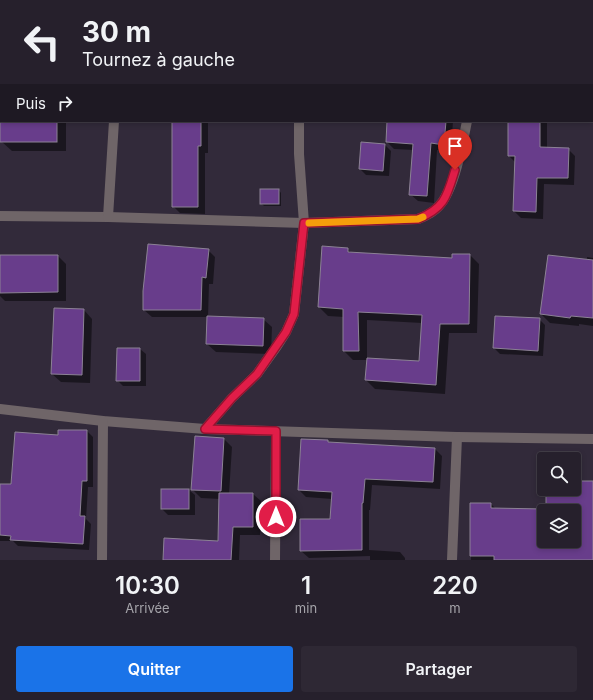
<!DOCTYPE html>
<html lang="fr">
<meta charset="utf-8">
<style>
:root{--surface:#26202c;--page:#2e2834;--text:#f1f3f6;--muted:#a4a3a9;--line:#423e48;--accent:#1a73e8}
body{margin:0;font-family:Inter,sans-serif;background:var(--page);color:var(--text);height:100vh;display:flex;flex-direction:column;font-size:15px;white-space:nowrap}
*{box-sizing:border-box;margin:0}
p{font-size:13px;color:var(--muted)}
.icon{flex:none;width:22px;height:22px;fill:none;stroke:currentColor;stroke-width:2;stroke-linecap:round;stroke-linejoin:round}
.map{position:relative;height:560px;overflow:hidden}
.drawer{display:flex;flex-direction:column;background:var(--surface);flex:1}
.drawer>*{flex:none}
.guide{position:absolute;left:0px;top:0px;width:593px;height:122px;box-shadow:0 2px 6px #0003,0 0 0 1px var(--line);background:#26202c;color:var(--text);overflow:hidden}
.buttons{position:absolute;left:537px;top:452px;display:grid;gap:8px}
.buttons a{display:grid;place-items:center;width:44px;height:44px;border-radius:4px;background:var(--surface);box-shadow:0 2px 6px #0003,0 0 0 1px var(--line);font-size:20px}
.pin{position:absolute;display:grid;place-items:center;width:34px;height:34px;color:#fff;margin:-41px -17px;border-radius:50% 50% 50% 0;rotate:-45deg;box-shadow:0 0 4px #0007}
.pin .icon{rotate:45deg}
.me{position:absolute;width:44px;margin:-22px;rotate:0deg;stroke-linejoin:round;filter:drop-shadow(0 0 3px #0008)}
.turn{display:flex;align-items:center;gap:14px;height:84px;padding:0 16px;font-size:18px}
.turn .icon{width:52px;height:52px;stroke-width:2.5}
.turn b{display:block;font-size:28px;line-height:34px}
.then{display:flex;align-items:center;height:38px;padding:0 16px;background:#0003;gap:8px;font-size:15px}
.eta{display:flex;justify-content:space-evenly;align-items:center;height:68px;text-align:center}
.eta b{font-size:24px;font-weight:600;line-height:28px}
.button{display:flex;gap:8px;margin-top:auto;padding:8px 16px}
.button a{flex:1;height:46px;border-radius:4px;background:var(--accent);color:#fff;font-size:16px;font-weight:600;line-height:46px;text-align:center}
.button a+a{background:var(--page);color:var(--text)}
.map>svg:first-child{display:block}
.shadow{fill:#0007;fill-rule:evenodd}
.building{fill:#683d8b;stroke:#8c8295}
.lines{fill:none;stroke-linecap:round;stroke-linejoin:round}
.minor{stroke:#6f6568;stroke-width:10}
.route-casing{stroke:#92132f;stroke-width:10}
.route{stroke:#e11d48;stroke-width:7}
.slow{stroke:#f59e0b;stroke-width:7}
</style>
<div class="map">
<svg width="593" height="560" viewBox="0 0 593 560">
<rect width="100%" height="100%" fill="#322a3a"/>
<!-- shadow -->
<g class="shadow">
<rect x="37" y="0" width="79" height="1"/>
<polygon points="181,0 285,0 181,1"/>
<polygon points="359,0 445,0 446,1 359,1"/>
<rect x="512" y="0" width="69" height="1"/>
<polygon points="0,20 1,121 66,121 66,151 12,151 2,142 3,137 0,137"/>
<polygon points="173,121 208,121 208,153 205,153 205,214 180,213 173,206"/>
<polygon points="388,121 453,121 451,151 437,150 434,203 418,201 410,194 414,150 394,149 387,142"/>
<polygon points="509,121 547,121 547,148 568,149 575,156 574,185 544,184 543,219 521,218 514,211 516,163 509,156"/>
<polygon points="385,145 391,151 389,176 366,175 360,169"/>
<polygon points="279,190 281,193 281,206 264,206 261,203"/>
<path d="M347,249L352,253L453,259L470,255L479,264L477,333H449L445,394L375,389L366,380L368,360H353L344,351V317L328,316L319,307ZM367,320L422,323L420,362L367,359Z"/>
<polygon points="208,250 215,257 213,284 209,284 208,317 263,319 272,327 271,354 216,352 207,344 208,317 152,317 144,310 144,291"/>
<polygon points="0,256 58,256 66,264 66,301 5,301 0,296"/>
<polygon points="587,257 593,258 593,326 579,324 579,326 550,323 541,314 587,261"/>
<polygon points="84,310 92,319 90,383 61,382 52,374"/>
<polygon points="539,319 545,325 543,356 500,354 494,348"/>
<polygon points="140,349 146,354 146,386 123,386 117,380"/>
<polygon points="87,431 93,437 93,487 88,487 86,519 91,524 89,550 18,546 13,541 0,541 0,485 12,485 59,436"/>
<polygon points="224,439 232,447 229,494 253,494 261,501 260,535 240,535 239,560 164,560 219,542 220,499 201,498 192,489"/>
<polygon points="327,441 329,443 435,449 442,456 440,489 372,485 370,510 369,510 369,550 400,552 405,558 405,560 370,560 370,556 309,558 301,551 331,520 332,499 306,497 299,490"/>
<path d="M574,482H593V560H471V504H491L496,509L547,510V489H574ZM544,511H574V541H544Z"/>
<polygon points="189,490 195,495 195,515 168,515 162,509"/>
</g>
<!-- building -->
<g class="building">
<rect x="0" y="121" width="57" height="21"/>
<polygon points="172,121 201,121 201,146 198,146 198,207 172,207"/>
<polygon points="387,121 446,121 444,145 431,143 427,196 409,195 413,144 386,142"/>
<polygon points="508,121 540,121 540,147 569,148 568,178 537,178 536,212 513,211 515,156 508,156"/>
<polygon points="361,142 385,144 383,171 359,169"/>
<rect x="260" y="189" width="19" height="15"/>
<polygon points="148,244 209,249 206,278 202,277 201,310 143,310 143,291"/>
<polygon points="322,246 348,248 348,252 452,258 452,254 470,254 469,324 440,324 436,385 365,380 367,358 419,361 422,315 358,312 359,351 343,351 343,309 318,307"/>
<polygon points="0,255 58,255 58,292 0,293"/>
<polygon points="548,255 593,260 593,318 571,316 570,318 540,314"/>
<polygon points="54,308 84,309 82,375 51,374"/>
<polygon points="207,316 264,318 263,346 206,344"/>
<polygon points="495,316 540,318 538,351 493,348"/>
<polygon points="117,348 140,348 140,381 116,381"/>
<polygon points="58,430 87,430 87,481 82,481 80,516 85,516 83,544 10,540 11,536 0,535 0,484 11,484 15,432 58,435"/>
<polygon points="195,436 224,438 221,491 191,490"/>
<polygon points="301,439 328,440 328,442 435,448 433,482 365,479 363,503 362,503 362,550 300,551 300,519 330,519 332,492 298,490"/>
<polygon points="574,481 593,481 593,560 494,560 494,556 470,556 470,503 491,503 491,508 544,509 544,541 574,541 574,511 546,511 546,489 574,489"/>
<rect x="161" y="489" width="28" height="20"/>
<polygon points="219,493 253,493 253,527 233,527 231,560 163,560 164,538 218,541"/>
</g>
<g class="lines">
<!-- minor -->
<g class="minor">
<polyline points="124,1 124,0"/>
<polyline points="299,1 299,0"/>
<polyline points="471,1 471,0"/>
<path d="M0,216L108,217L304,223L418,219C426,216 433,213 439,206C454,191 463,142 467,121"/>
<polyline points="108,217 114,121"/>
<polyline points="0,409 103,421 205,429 457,437 593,439"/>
<polyline points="205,429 232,398 257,374 277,346 286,332 294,314 304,223 299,154 299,121"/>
<polyline points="102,560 103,421"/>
<polyline points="275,560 276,431"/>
<polyline points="452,560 457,437"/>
</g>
</g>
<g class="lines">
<defs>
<path id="route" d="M276,517V431L205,429L232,398L257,374L286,332L294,314L304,223L418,219C445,208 447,196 455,170"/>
</defs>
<!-- route casing -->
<use href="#route" class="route-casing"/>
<!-- route -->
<use href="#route" class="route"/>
<!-- slow -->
<polyline class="slow" points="309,223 418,219 423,217"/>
</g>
</svg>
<div class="buttons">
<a><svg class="icon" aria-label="search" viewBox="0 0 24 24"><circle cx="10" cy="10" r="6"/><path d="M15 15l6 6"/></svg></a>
<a><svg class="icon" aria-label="layers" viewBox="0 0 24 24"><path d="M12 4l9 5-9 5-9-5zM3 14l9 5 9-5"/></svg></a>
</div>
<div class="pin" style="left:455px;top:170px;background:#d93025"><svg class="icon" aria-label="arrive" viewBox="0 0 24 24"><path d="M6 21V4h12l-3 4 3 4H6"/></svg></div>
<svg class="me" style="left:276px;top:517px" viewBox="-20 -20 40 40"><circle r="17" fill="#e11d48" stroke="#fff" stroke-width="3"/><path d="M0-11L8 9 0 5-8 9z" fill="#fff"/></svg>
<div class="guide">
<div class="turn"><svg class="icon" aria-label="left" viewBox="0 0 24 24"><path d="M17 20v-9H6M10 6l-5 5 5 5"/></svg><div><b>30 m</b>Tournez à gauche</div></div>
<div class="then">Puis<svg class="icon" aria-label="right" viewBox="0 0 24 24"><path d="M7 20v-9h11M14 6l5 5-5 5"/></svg></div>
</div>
</div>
<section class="drawer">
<div class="eta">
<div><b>10:30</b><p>Arrivée</p></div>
<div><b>1</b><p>min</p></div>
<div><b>220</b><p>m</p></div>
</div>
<div class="button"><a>Quitter</a><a>Partager</a></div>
</section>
